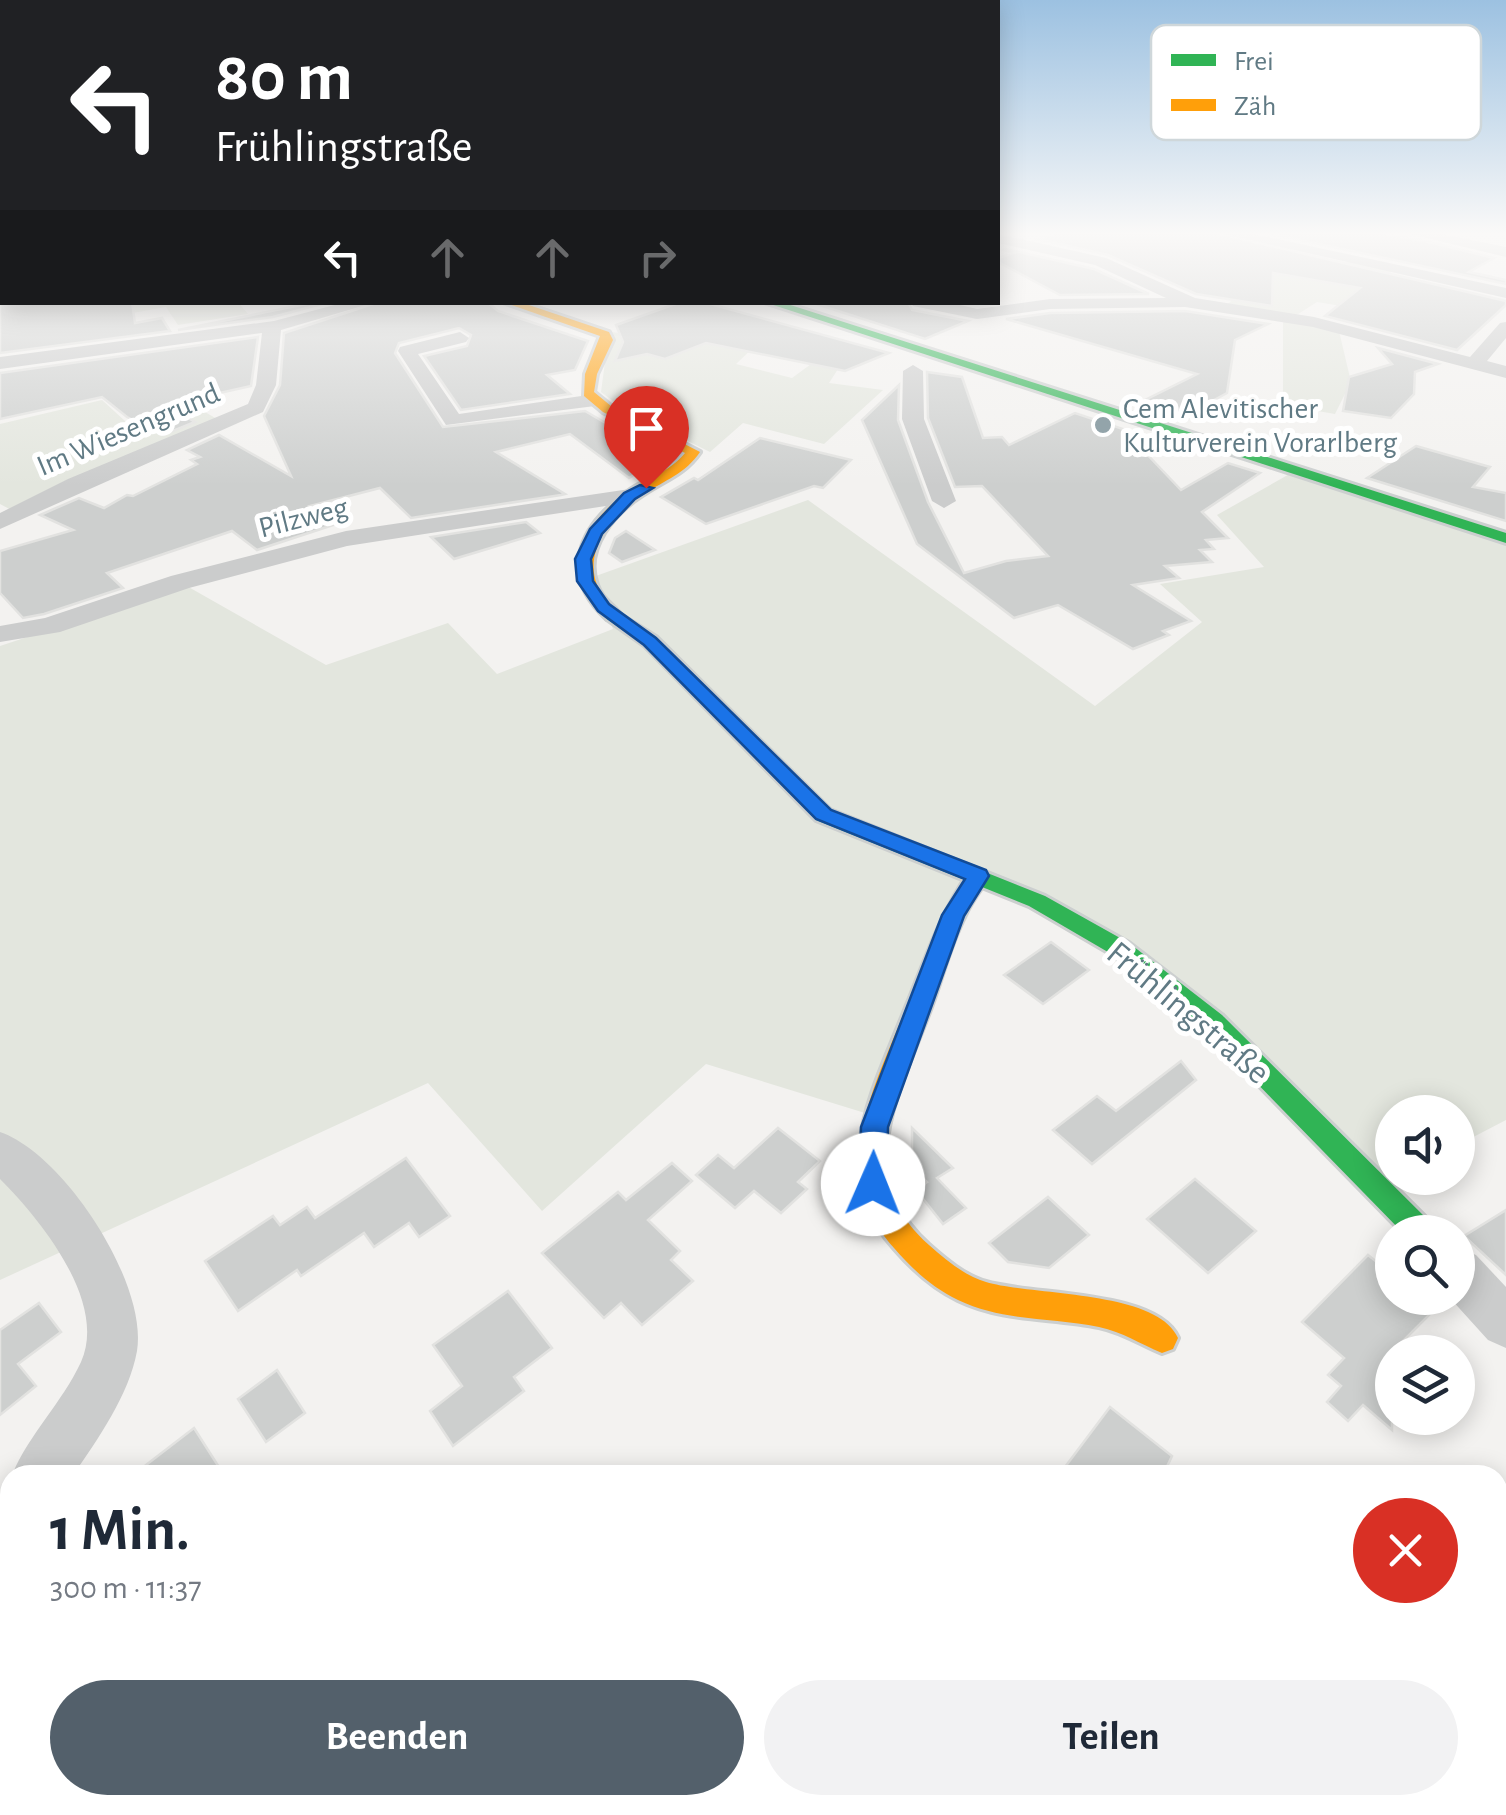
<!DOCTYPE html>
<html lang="de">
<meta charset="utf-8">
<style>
:root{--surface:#fff;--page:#f2f2f3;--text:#1f2937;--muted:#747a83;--accent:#53606b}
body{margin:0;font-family:"Alegreya Sans",sans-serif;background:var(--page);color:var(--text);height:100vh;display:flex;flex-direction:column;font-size:38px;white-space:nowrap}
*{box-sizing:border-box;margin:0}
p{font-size:32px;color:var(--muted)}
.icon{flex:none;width:55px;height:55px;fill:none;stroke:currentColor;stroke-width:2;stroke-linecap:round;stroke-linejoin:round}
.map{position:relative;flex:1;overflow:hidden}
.side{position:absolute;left:0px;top:1465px;width:1508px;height:350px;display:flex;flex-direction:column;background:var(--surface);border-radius:30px 30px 0 0;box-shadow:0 5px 25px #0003}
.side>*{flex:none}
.guide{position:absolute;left:0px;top:0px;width:1000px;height:305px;box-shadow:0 5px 25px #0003;background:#202124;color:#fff;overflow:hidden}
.controls{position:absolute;left:1375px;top:1095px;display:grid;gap:20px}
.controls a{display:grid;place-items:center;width:100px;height:100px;border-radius:50%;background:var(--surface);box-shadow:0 5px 25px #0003;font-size:50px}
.pin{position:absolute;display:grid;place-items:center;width:85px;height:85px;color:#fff;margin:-102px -42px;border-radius:50% 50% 50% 0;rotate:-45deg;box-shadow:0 0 10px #0007}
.pin .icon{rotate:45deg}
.me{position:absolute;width:110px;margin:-55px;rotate:1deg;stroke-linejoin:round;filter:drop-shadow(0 0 8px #0008)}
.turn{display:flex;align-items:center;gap:35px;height:210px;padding:0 50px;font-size:45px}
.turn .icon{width:130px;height:130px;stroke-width:2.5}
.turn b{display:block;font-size:70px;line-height:85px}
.lanes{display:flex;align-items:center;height:95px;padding:0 50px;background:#0003;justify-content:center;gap:50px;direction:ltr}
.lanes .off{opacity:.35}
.round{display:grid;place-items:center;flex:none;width:105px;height:105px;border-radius:52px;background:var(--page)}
.overview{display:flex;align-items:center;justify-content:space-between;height:170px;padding:0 50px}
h1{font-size:60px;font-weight:700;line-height:75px}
.primary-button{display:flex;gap:20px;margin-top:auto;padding:20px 50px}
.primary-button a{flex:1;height:115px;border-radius:60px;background:var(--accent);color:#fff;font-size:40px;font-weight:700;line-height:115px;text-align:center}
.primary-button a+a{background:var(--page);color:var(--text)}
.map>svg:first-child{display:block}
.green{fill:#e3e6de}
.building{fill:#cdcfce;stroke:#e2e2e0;stroke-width:2.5}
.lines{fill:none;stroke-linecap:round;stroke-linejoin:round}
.fast-casing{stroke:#cccfcf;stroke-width:6}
.slow-casing{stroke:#cccfcf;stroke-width:6}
.street{fill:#cbcccc;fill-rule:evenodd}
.fast{fill:#30b455;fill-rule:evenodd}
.slow{fill:#ff9f0a;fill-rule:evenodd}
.route{fill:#1a73e8;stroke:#114b97;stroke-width:2.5}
.poi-dot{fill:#93a4aa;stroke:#fff;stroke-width:4}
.labels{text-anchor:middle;stroke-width:10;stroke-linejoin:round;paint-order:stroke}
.far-poi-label{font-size:30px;fill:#607a84;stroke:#fff;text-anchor:start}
.far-street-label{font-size:30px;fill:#607a84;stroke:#fff}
.street-label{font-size:35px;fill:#607a84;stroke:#fff}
.key{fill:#fff;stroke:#cfd7da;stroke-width:2.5}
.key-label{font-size:28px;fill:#607a84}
</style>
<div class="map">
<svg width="1506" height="1815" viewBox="0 0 1506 1815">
<rect width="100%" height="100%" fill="#f3f2f0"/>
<!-- green -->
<g class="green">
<polygon points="1211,232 1293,249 1269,262 1325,274 1349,261 1393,271 1371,282 1395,315 1317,302 1295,316 1228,304 1255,278"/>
<polygon points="35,302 238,302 248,314 178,325 166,307 50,328"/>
<polygon points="1283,318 1339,331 1351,382 1335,414 1283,405"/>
<polygon points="609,332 755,346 736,364 792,378 822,356 840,366 829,383 883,390 824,444 743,423 710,452 625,410 601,392"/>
<polygon points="102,400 125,421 193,405 217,419 17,513 0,504 0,424"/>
<polygon points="1293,472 1506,540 1506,1120 1458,1145 1458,1112 1392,1112 1392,1178 1397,1178 1386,1183 1116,936 974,868 865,1113 706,1064 542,1211 428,1083 0,1280 0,646 185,585 326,665 448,623 497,674 613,629 593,577 808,500 1095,706 1202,622 1160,584 1264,567 1217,515"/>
</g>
<!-- building -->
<g class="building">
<polygon points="1059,232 1211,232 1506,301 1506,305 1457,350 1325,316 1360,288 1273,273 1272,306 1196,294 1108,255 1038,239"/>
<polygon points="1263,232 1377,232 1433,243 1494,258 1469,272 1506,280 1506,284"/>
<polygon points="1006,249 1094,269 1149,294 1060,295 998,262 998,258 1014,253 1003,250"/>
<polygon points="0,302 132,302 135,323 162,318 170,331 0,353"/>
<polygon points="316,302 329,302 273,317 178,330"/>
<polygon points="379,302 487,302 498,311 588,341 575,370 547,375 570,394 461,410 424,356 467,346 471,335 459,328 399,343 395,353 443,427 585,411 664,457 629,478 570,434 496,452 565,494 561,495 411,518 380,488 310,506 336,524 257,550 232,531 107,573 123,588 44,614 23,618 0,593 0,551 73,530 40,515 79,498 104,508 127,495 133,496 197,464 191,460 200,457 187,450 219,435 291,476 264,416 280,385 284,333"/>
<polygon points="681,302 703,302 889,353 845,371 706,343 665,359 647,354 615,361 623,342 616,325"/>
<polygon points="810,302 908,302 912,310 968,321 925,339"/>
<polygon points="1185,311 1268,324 1235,340 1227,393 1179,419 1135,405 1197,374 1006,319 1050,313"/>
<polygon points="258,337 251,386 166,405 195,422 163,435 127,417 102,397 0,419 0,373"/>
<polygon points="1378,348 1438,364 1415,372 1414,394 1391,418 1343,411 1349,377 1392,364"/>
<polygon points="927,372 962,377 983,438 1002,437 1009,445 1075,413 1123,429 1181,490 1228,463 1260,473 1202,512 1228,538 1206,540 1214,549 1200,550 1212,562 1165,566 1179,578 1133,585 1191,621 1163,631 1169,635 1133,649 1058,605 1014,618 917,544 862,420 899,385 898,420 928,502 964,573 1006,561 1048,556 982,486 955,487 928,418"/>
<polygon points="760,438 851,460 823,488 814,486 706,524 661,497 694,478 698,480"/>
<polygon points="1416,446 1490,467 1473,487 1506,493 1506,521 1367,478"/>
<polygon points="526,522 540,533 454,559 431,537"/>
<polygon points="626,531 655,550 622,562 609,553 615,538"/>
<polygon points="1051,942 1089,970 1043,1004 1004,975"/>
<polygon points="1181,1061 1196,1080 1092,1164 1053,1130 1097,1096 1116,1111"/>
<polygon points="778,1128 820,1161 798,1182 807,1189 781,1213 754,1191 735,1208 696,1175 718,1155 734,1168"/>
<polygon points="912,1128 953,1168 937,1178 966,1208 943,1224 916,1190 927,1182 912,1167"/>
<polygon points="406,1158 450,1216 419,1237 409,1223 374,1247 364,1233 301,1276 297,1270 238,1311 205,1261 273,1216 280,1225 307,1207 315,1218"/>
<polygon points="672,1163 692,1181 648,1220 680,1251 671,1260 693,1281 642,1325 621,1303 604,1318 542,1253 618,1192 626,1200"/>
<polygon points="1195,1179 1256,1231 1208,1273 1147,1219"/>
<polygon points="1048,1197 1089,1235 1049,1268 1008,1262 989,1243"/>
<polygon points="1506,1210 1506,1275 1464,1236"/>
<polygon points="1368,1255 1392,1274 1392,1298 1446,1298 1392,1352 1392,1430 1363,1405 1348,1421 1327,1402 1341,1386 1328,1375 1344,1358 1302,1322"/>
<polygon points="508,1291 552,1348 514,1377 524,1391 453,1446 430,1411 462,1386 433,1345"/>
<polygon points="39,1303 61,1332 18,1364 36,1386 0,1415 0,1330"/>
<polygon points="277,1370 305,1413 266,1442 238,1399"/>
<polygon points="1110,1407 1172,1456 1163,1475 1059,1475"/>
<polygon points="194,1428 224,1475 133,1475"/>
</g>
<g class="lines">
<defs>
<g id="fast">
<polygon points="764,302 781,302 1506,533 1506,543"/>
<polygon points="613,610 656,637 830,810 1045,896 1129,943 1222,1015 1431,1223 1435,1232 1402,1232 1204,1029 1113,955 1029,906 816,820 644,645 607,619 607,611"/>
</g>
<g id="slow">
<path d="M503,302H520L609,332L613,340L597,374L594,392L611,406L700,452C685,474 665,480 644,494C615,512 583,548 597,585C601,598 613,605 621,615L619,619H607C559,575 578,528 626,493C646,478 669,473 685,453L603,412L584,396L585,374L600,336Z"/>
<path d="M978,869L989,876C981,889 971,901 965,915C949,946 941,982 928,1015C897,1097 851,1175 929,1245C946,1260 965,1276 986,1282C1032,1296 1157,1290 1178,1338L1173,1349L1162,1353C1140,1344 1123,1332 1099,1327C1051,1317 1004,1322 958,1300C933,1288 912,1269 894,1248C827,1174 872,1093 903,1015C926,960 937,921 970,871Z"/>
</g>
</defs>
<!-- fast casing -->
<use href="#fast" class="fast-casing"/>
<!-- slow casing -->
<use href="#slow" class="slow-casing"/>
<!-- street -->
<g class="street">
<polygon points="1215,232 1244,232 1506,288 1506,298"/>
<polygon points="1402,232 1432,232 1506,247 1506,257"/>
<polygon points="998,234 1106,258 1195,298 1314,317 1470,357 1500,323 1506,322 1506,338 1487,361 1506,366 1506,378 1313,327 1185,307 1050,309 977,319 913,306 911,302 947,302 977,309 1050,299 1166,298 1095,265 998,243"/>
<rect x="0" y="275" width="2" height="10"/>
<polygon points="346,302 376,302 281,330 276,385 263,412 0,529 0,513 68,479 248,404 256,385 262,333 0,369 0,357 274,321"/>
<polygon points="460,332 469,338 466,342 418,354 459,414 595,394 605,400 595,406 446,425 398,351 400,347"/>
<polygon points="913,365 923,371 924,419 956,501 944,508 932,501 902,419 903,371"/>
<polygon points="630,489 638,491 642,496 638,501 347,546 189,588 60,632 0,642 0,626 45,618 171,576 346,531"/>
<path d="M0,1132C64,1154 148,1283 137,1351C129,1395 98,1439 73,1475H12C29,1434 62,1403 81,1362C108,1302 40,1219 0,1179Z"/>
<polygon points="1458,1248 1476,1255 1506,1287 1506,1348 1488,1340 1450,1298 1458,1298"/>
<polygon points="10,1491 10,1560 0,1564 0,1495"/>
</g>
<!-- fast -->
<use href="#fast" class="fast"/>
<!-- slow -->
<use href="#slow" class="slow"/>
</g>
<!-- sky -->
<linearGradient id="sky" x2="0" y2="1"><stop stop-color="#9cc1e1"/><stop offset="0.48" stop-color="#faf9f8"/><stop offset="1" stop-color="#faf9f8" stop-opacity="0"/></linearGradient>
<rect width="1506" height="486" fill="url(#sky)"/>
<!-- route -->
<polygon class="route" points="640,485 653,488 635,499 602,534 591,559 593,581 609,604 656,638 831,810 986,870 989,876 964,916 888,1127 887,1184 883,1192 873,1196 863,1192 859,1184 861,1127 942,915 965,879 816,819 644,645 598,611 577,581 575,559 590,529 624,493"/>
<!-- markers -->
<circle class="poi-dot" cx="1103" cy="425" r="10"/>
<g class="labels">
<!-- far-poi labels -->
<g class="far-poi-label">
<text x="1123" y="418">Cem Alevitischer<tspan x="1123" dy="34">Kulturverein Vorarlberg</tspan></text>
</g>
<!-- far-street labels -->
<g class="far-street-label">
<text transform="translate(128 429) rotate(-23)" y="10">Im Wiesengrund</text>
<text transform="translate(303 517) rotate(-14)" y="10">Pilzweg</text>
</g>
<!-- street labels -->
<g class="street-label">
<text transform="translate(1189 1012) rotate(40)" y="12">Frühlingstraße</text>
</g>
</g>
<!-- legend -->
<rect x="1151" y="25" width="330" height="115" rx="15" class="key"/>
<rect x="1171" y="54" width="45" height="12" fill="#30b455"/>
<rect x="1171" y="99" width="45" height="12" fill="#ff9f0a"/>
<g class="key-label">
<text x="1234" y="70">Frei</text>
<text x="1234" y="115">Zäh</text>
</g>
</svg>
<div class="controls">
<a><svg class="icon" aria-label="sound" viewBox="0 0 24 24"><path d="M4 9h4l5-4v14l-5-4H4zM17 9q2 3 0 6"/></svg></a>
<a><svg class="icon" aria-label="search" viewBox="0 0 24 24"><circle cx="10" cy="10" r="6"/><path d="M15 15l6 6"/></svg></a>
<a><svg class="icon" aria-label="layers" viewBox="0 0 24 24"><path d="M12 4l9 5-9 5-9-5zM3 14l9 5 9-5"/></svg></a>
</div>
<div class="pin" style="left:646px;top:488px;background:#d93025"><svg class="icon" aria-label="arrive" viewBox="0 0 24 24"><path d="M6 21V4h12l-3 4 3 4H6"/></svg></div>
<svg class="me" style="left:873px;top:1184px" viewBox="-20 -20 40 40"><circle r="19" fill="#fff"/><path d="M0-13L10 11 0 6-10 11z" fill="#1a73e8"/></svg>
<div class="guide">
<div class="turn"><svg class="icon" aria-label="left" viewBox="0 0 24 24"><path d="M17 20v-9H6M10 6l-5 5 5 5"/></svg><div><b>80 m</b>Frühlingstraße</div></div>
<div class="lanes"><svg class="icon" aria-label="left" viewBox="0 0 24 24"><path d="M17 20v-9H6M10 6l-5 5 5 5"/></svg><svg class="icon off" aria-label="ahead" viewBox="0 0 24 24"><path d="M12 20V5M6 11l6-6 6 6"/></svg><svg class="icon off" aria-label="ahead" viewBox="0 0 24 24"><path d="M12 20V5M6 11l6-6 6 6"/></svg><svg class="icon off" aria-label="right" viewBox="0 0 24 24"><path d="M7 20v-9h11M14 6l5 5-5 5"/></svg></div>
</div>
<section class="side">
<div class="overview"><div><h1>1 Min.</h1><p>300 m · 11:37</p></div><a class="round" style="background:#d93025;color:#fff"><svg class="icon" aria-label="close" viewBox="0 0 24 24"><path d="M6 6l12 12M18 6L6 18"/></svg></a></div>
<div class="primary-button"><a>Beenden</a><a>Teilen</a></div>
</section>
</div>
